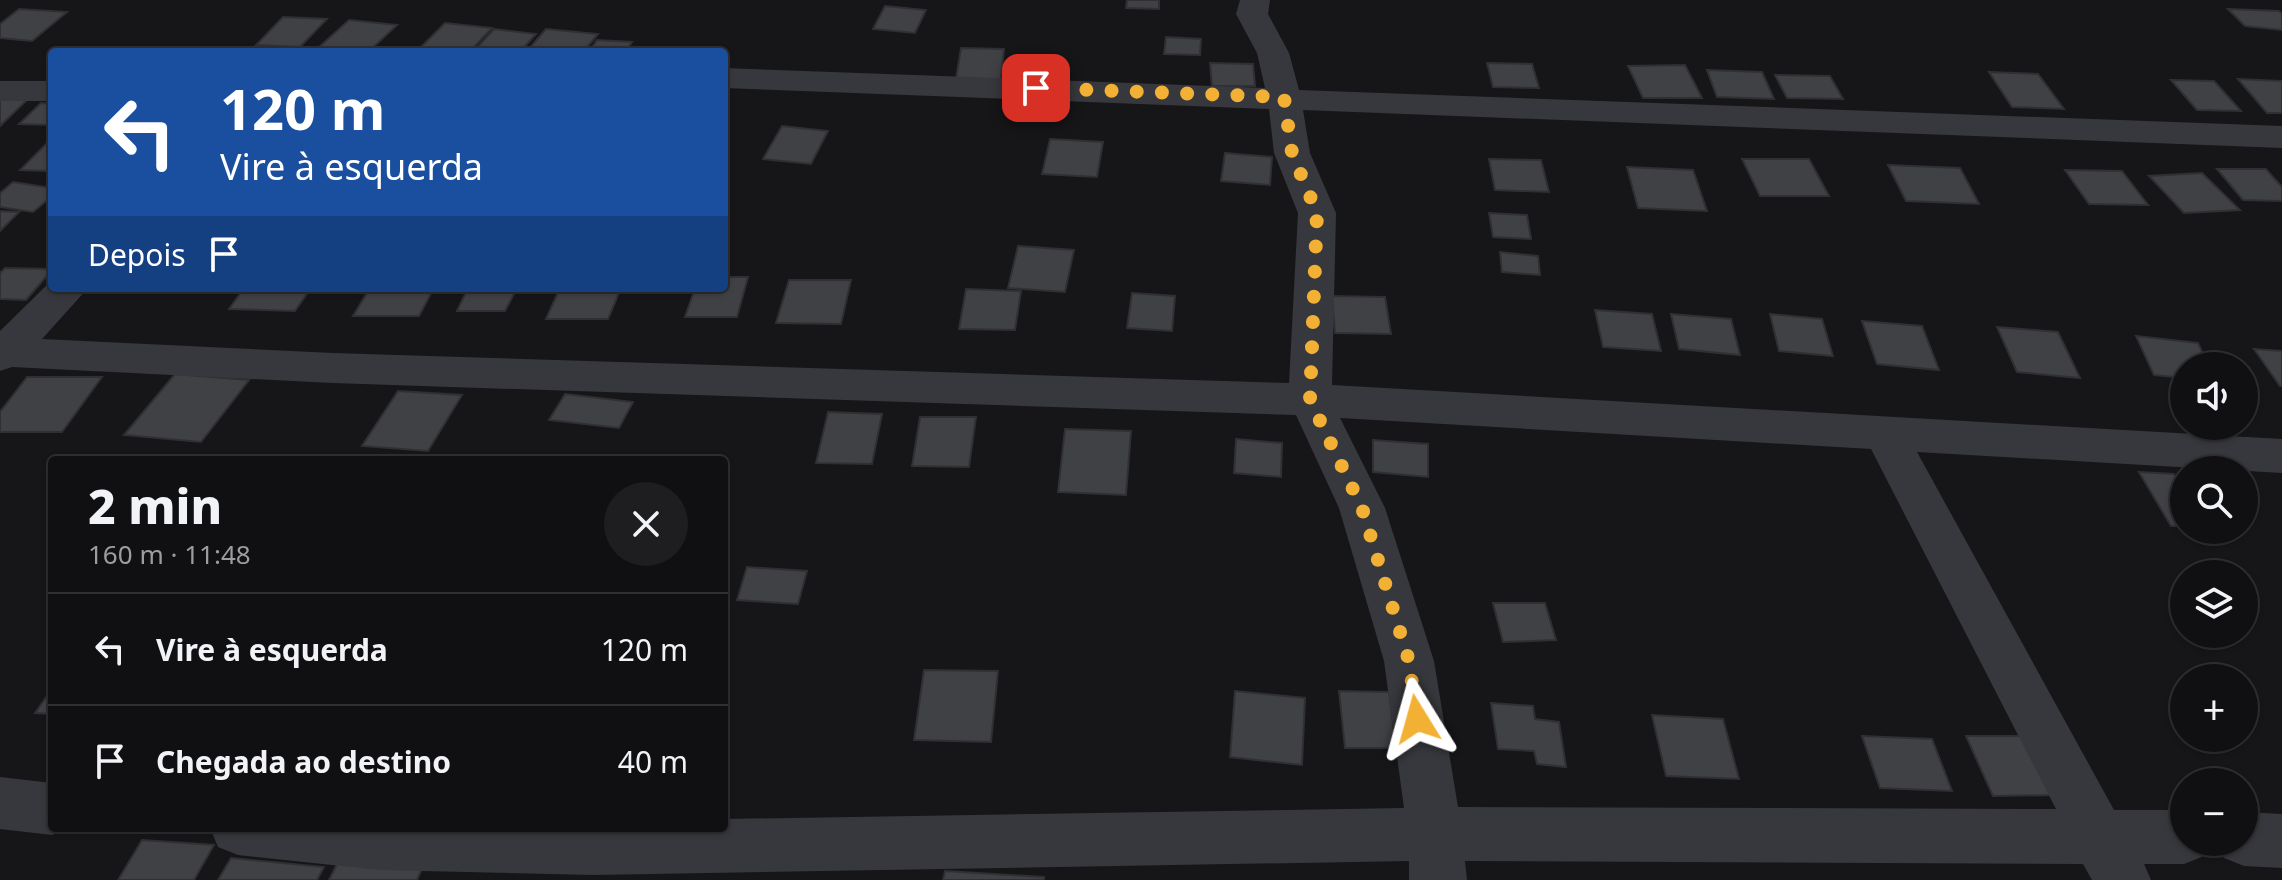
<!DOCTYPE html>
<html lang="pt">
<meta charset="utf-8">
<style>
:root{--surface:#101012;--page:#1e1e20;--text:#f1f3f6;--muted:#9c9d9f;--line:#303032}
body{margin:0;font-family:"Noto Sans",sans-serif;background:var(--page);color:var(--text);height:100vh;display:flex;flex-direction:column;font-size:30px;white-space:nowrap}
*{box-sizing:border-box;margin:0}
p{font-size:26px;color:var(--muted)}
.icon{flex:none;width:44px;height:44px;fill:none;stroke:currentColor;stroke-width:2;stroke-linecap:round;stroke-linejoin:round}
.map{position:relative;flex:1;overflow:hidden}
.panel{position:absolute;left:48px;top:456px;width:680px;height:376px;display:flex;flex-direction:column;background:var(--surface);border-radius:8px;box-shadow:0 2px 6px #0004,0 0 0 2px var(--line)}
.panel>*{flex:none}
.guide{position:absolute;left:48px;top:48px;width:680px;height:244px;border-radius:8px;box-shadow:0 2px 6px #0004,0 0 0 2px var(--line);background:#1a4fa0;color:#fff;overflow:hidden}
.controls{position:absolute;left:2170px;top:352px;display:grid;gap:16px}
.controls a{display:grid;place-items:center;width:88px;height:88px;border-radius:50%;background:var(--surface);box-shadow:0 2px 6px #0004,0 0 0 2px var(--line);font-size:40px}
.pin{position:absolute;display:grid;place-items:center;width:68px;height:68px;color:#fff;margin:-34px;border-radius:16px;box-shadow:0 4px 12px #0006}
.me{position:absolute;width:88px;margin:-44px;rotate:352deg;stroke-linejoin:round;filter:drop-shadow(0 0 6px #0008)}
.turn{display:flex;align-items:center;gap:28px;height:168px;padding:0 40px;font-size:36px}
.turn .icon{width:104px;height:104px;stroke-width:2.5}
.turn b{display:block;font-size:56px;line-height:68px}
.then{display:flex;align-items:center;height:76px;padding:0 40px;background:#0003;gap:16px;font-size:30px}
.round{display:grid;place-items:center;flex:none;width:84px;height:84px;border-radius:42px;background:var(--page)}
.headline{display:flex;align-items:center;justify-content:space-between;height:136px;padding:0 40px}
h1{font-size:48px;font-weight:800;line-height:60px}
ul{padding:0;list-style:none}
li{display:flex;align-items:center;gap:24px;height:112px;padding:0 40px;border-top:2px solid var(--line)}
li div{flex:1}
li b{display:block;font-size:30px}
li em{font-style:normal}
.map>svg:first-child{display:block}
.building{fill:#404145;stroke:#303034;stroke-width:2}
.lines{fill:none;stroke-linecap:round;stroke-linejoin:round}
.street{fill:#37383d;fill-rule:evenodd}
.route{stroke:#f2b134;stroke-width:14;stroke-dasharray:0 25.2}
</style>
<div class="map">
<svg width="2282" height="880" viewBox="0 0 2282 880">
<rect width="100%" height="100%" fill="#161618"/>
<!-- building -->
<g class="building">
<polygon points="1127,0 1159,0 1159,9 1126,8"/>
<polygon points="885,6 926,10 915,33 873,29"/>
<polygon points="19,9 67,12 32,41 0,38 0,24"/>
<polygon points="2228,9 2279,11 2282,14 2282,30 2245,26"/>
<polygon points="283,17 327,19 300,47 256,45"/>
<polygon points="349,20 397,25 368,52 318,48"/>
<polygon points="445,23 492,28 469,52 416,52"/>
<polygon points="494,29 536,34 520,52 473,52"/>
<polygon points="546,29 598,34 583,52 526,52"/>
<polygon points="1166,37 1201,39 1200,55 1164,54"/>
<polygon points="597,40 632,42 625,52 589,52"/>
<polygon points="961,48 1004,49 1001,79 956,79"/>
<polygon points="1210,63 1253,64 1255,86 1212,86"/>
<polygon points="1487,63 1532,64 1539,88 1493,87"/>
<polygon points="1685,65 1702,98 1643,98 1628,66"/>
<polygon points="1707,70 1762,72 1774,99 1717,97"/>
<polygon points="1989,72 2038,74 2064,109 2012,107"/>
<polygon points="1775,75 1830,76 1843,99 1787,98"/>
<polygon points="2238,79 2282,81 2282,113 2267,113"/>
<polygon points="2171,80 2214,81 2241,111 2197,110"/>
<polygon points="0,98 28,99 0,126"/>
<polygon points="41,103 52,104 52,125 19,124"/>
<polygon points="782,126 828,131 811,164 763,159"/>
<polygon points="1050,139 1103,142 1097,177 1042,174"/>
<polygon points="48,142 52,143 52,168 48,171 20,170"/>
<polygon points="1225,153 1272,157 1270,185 1221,181"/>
<polygon points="1489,159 1541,160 1549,192 1495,190"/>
<polygon points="1742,159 1809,159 1829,196 1760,196"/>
<polygon points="1888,165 1960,168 1979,204 1906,201"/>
<polygon points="1627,167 1693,170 1707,211 1638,208"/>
<polygon points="2217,169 2266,169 2282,187 2282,201 2243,200"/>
<polygon points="2065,170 2122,171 2148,205 2089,204"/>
<polygon points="2202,173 2240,210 2184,213 2149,176"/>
<polygon points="13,182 52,188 52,196 33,212 0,207 0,193"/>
<polygon points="0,211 19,212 0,231"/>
<polygon points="1489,213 1527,215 1531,239 1493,237"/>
<polygon points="1018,246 1074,250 1065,292 1008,288"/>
<polygon points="1500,252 1538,256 1540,275 1502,272"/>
<polygon points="5,268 52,269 52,270 26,300 0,299 0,273"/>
<polygon points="724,277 748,277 737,317 685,317 695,288 724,288"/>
<polygon points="789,280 851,280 841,324 776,323"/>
<polygon points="244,288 311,288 295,311 229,309"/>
<polygon points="370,288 434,288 419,316 353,316"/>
<polygon points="468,288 517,288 505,311 457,311"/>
<polygon points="560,288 621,288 608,319 546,319"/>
<polygon points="966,289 1021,291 1015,330 959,329"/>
<polygon points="1132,293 1175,296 1172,331 1127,328"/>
<polygon points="1332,296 1385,297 1391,334 1335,333"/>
<polygon points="1595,310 1652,314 1661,351 1603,347"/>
<polygon points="1671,314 1731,319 1740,355 1679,349"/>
<polygon points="1770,314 1822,319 1833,356 1779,351"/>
<polygon points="1862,321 1922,326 1939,370 1877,364"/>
<polygon points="1997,327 2058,332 2080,378 2017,372"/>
<polygon points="2136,336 2198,343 2209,366 2184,366 2184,378 2154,375"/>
<polygon points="2254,349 2282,351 2282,386 2280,386"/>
<polygon points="175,374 249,380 201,442 124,435"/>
<polygon points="27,377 102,377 62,432 0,432 0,412"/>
<polygon points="398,391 462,395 428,451 362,446"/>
<polygon points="565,394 633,402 619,428 549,420"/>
<polygon points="828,412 882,414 872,464 816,463"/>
<polygon points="920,417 976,417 969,467 912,466"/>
<polygon points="1065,429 1131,431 1126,495 1058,492"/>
<polygon points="1236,439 1282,443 1281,477 1234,473"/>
<polygon points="1373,440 1428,444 1428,477 1373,472"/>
<polygon points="2139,472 2174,474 2184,490 2184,526 2171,526"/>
<polygon points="747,567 807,571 798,604 737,600"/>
<polygon points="1493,603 1545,603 1556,640 1503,642"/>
<polygon points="924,670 998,671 991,742 914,740"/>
<polygon points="52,689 52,714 35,713"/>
<polygon points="1235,691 1305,698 1302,765 1230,757"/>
<polygon points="1339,691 1389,692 1396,748 1345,748"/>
<polygon points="1491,703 1533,706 1535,719 1559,722 1566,767 1537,764 1534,751 1498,749"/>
<polygon points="1652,715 1723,719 1739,779 1666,776"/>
<polygon points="1862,736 1932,739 1952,791 1880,788"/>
<polygon points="1966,736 2027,736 2057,795 1993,796"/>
<polygon points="142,840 214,845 194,880 118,880"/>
<polygon points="231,858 324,867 317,880 218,880"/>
<polygon points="340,858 424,864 417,880 329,880"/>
<polygon points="945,871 1044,877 1044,880 943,880"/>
</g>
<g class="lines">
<!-- street -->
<g class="street">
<path d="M1240,0H1270L1268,14L1289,53L1299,90L2282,126V148L1303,110L1310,153L1336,213L1332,385L2282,439V473L1917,452L2114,810H2184V842H2210L2204,856L2184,864H2144L2151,880H2092L2083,864L1465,861L1467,880H1409V861L594,875L379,870L238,855L218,847L210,828H724V819L1404,808L1384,661L1339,508L1296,415L333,383L12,367L0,371V331L52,280V288H88L42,339L333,353L1289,383L1298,213L1274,153L1269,109L724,88V68L1265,88L1257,53L1236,14ZM1340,418L1871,449L2056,809L1458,807L1434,661L1385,508Z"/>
<rect x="0" y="81" width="52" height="20"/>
<polygon points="0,777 52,783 52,828 70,828 52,835 0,829"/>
<polygon points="2244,812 2282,814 2282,868 2244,866 2224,858 2217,842 2244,842"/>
</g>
</g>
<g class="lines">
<!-- route -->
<polyline class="route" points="1036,88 1284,97 1292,153 1317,213 1310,400 1362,508 1409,661 1417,719"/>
</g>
</svg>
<div class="controls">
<a><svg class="icon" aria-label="sound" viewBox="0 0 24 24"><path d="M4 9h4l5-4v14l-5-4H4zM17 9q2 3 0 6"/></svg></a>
<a><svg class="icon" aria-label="search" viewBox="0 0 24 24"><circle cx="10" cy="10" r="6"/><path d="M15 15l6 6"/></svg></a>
<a><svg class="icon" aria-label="layers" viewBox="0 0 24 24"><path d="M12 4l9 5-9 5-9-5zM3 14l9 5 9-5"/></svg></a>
<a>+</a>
<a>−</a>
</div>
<div class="pin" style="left:1036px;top:88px;background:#d93025"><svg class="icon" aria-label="arrive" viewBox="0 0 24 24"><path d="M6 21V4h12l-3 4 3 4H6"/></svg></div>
<svg class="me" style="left:1417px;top:719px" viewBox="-20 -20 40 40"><path d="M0-17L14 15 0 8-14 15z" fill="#f2b134" stroke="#fff" stroke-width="4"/></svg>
<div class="guide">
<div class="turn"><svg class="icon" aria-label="left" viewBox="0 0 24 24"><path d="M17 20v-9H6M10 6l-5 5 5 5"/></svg><div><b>120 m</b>Vire à esquerda</div></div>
<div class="then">Depois<svg class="icon" aria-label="arrive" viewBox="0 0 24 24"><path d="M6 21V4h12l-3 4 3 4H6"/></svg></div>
</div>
<section class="panel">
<div class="headline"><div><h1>2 min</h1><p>160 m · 11:48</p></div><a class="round"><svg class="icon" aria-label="close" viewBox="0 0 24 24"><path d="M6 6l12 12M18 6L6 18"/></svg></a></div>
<ul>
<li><svg class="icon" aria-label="left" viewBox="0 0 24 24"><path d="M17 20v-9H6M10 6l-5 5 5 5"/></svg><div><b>Vire à esquerda</b></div><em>120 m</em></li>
<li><svg class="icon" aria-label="arrive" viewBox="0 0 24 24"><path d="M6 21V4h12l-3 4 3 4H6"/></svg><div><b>Chegada ao destino</b></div><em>40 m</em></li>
</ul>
</section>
</div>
